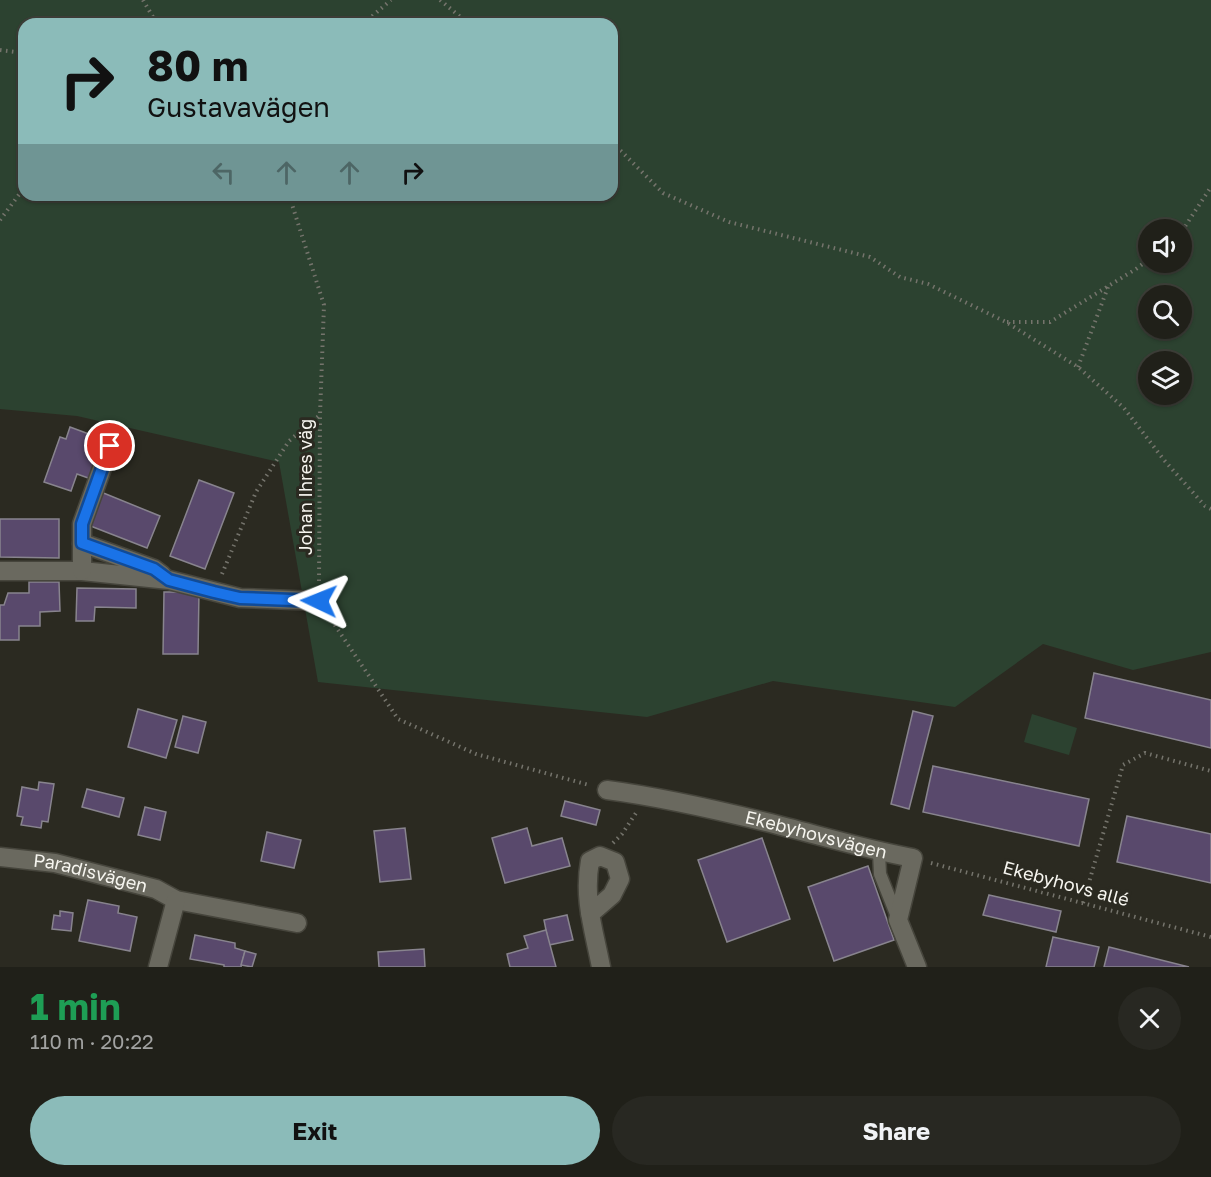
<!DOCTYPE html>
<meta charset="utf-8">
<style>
:root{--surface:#202019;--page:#282822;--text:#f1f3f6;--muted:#a2a3a2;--line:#3d3e38;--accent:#8bbbb9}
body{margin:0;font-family:"Golos Text",sans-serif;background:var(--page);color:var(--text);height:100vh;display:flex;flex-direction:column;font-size:22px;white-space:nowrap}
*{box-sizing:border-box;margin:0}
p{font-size:20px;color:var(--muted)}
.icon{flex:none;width:33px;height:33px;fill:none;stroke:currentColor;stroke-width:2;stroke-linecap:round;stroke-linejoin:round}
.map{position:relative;height:967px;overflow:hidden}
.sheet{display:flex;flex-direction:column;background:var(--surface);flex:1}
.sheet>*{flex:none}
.hud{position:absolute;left:18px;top:18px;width:600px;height:183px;border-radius:18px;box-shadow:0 2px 4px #0004,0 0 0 2px var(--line);background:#8bbbb9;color:#111;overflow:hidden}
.buttons{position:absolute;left:1138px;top:219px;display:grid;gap:12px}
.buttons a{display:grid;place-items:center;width:54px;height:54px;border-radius:50%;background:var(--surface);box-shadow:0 2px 4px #0004,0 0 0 2px var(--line);font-size:30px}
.pin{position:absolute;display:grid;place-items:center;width:51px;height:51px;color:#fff;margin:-26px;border:3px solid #fff;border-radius:50%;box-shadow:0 2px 6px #0007}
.me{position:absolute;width:66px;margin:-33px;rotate:272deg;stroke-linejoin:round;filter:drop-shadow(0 0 4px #0008)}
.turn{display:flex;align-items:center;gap:21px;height:126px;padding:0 30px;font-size:27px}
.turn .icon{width:78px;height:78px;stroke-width:2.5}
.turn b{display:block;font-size:42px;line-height:51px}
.lanes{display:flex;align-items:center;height:57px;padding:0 30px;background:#0003;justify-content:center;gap:30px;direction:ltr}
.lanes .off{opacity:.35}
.round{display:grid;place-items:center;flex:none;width:63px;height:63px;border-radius:32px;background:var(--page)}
.overview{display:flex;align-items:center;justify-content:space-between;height:102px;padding:0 30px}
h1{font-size:36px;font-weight:700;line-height:45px;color:#1e9e55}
.cta{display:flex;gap:12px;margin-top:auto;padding:12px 30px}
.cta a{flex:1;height:69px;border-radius:36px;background:var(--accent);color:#111;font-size:24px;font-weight:700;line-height:69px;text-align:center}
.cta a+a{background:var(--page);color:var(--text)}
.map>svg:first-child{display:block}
.green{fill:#2c4230;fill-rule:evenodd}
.building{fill:#59496c;stroke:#88848e;stroke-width:1.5}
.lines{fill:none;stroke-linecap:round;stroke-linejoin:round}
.lane-casing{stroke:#46453c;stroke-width:15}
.street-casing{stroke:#46453c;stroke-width:21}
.path{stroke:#75746c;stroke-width:4;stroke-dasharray:1.5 4.5;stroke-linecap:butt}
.lane{stroke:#6a695f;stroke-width:12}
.street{stroke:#6a695f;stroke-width:18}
.route-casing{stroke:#114b97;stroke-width:15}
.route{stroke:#1a73e8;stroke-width:10}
.labels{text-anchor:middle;stroke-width:6;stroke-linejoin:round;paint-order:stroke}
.street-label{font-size:18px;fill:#f6f5ef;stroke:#2b2a21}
</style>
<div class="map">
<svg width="1211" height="967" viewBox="0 0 1211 967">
<rect width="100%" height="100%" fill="#2b2a21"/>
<!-- green -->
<g class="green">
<path d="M0,0H1211V652L1133,670L1043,644L955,707L773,681L647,717L318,682L279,462L77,416L0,409ZM24,24H612V195H24ZM1149,230H1182V262H1149ZM1149,296H1182V328H1149ZM1149,362H1182V394H1149Z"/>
<polygon points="1032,714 1077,728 1069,755 1024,742"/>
</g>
<!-- building -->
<g class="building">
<polygon points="70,427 105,440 91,479 77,474 71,491 44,482 60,437 66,439"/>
<polygon points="199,480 234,493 205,569 170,556"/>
<polygon points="101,492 160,516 147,548 88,525"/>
<polygon points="0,519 59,519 59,558 0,557"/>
<polygon points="29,582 59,582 60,611 40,612 40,626 19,626 19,640 0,640 0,605 4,605 8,593 29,593"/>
<polygon points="77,588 136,589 136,608 95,607 94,621 76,621"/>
<polygon points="164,592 199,592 198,654 163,654"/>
<polygon points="1094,673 1211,700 1211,748 1085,718"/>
<polygon points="138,709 177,720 166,758 128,747"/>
<polygon points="913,711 933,716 909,809 891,804"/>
<polygon points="183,716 206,722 198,753 175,747"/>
<polygon points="933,766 1089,799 1079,846 923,812"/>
<polygon points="39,782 54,784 48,822 42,821 41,828 21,825 23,817 17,816 22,787 38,790"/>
<polygon points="87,789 124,798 119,817 82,807"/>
<polygon points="565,801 600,810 596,825 561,816"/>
<polygon points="145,807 166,812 160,840 138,835"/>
<polygon points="1127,816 1211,834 1211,883 1117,862"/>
<polygon points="405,828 411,879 380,882 374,831"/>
<polygon points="527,828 532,846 562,838 570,866 505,883 492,838"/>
<polygon points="267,832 301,840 294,868 261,861"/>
<polygon points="762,838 790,919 727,942 698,860"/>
<polygon points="868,866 894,940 834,961 808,887"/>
<polygon points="989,895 1061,911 1056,932 983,915"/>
<polygon points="88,900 119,906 118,913 137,917 130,951 79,941"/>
<polygon points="60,911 73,913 71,931 52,929 54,915 60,916"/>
<polygon points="567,915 573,940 549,945 544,920"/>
<polygon points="546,930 556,967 510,967 507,954 528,948 524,936"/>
<polygon points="195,935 235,943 235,948 245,951 241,967 224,967 224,965 190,959"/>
<polygon points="1053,937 1099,947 1094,967 1046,967"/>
<polygon points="1109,947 1189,967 1104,967"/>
<polygon points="424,949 425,967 379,967 378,952"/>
<polygon points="245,951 256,954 252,967 241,965"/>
</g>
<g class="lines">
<defs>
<polyline id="lane" points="879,852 880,874 898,919"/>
<g id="street">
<polyline points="82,543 154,569 162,575"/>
<polyline points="0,571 82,571 169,580 240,598 319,601"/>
<polyline points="82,571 82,524 110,446"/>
<path id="s1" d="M607,790C661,797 713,809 766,822C815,834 863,849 913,858L898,920L917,967"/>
<path id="s2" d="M0,857L55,863L156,889L176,900L297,923"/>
<path d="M590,914L612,895L620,879L615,862L600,856L590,861C583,899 594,930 601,967"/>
<polyline points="158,967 176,900"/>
</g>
</defs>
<!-- lane casing -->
<use href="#lane" class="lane-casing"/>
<!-- street casing -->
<use href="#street" class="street-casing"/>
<!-- path -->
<g class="path">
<polyline points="143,0 157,24"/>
<polyline points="440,0 469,24"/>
<polyline points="363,24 391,0"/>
<polyline points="0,50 24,53"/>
<polyline points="612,142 663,193 729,222 870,257 900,277 928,284 1006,322 1078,367 1124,408 1164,460 1205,506 1211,509"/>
<polyline points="289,195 324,305 320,415 319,583"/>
<polyline points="0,220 24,188"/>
<polyline points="1182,231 1211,187"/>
<polyline points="1007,322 1050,322 1136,269 1149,259"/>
<polyline points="1078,367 1108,287"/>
<polyline points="222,574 256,492 289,441 320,415"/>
<polyline points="328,615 398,719 476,754 589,785"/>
<polyline points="613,843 622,834 636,813"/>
<polyline points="931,863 1211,937"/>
<polyline points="1083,903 1123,765 1145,753 1211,771"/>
</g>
<!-- lane -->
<use href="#lane" class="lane"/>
<!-- street -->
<use href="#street" class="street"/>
</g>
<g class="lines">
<defs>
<polyline id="route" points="110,446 82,524 82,543 154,569 169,580 214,592 240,598 319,601"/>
</defs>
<!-- route casing -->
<use href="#route" class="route-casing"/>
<!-- route -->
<use href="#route" class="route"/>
</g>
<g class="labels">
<!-- street labels -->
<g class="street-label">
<text transform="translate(306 487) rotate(-90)" y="6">Johan Ihres väg</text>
<text dy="6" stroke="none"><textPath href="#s1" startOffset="214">Ekebyhovsvägen</textPath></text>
<text dy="6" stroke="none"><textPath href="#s2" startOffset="92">Paradisvägen</textPath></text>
<text transform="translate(1066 884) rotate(15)" y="6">Ekebyhovs allé</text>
</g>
</g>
</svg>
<div class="buttons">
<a><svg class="icon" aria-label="sound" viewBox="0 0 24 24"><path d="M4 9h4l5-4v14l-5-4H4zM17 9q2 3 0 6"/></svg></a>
<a><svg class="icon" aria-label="search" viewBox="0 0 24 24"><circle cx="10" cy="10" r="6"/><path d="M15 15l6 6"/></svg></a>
<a><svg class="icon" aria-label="layers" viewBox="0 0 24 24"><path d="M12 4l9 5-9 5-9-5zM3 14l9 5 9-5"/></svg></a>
</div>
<div class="pin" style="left:110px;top:446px;background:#d93025"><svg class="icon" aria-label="arrive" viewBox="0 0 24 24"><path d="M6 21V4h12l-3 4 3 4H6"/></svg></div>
<svg class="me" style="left:319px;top:601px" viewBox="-20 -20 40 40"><path d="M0-17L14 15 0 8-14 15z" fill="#1a73e8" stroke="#fff" stroke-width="4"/></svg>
<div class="hud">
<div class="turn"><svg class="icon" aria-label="right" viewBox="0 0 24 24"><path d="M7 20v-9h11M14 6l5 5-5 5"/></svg><div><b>80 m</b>Gustavavägen</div></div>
<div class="lanes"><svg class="icon off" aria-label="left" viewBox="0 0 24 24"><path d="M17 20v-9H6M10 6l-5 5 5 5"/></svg><svg class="icon off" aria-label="ahead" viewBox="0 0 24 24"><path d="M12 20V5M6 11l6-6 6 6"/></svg><svg class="icon off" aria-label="ahead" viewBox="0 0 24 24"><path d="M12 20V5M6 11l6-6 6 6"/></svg><svg class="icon" aria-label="right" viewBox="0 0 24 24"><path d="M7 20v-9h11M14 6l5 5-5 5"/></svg></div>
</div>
</div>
<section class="sheet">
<div class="overview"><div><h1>1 min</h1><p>110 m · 20:22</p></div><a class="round"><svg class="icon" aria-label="close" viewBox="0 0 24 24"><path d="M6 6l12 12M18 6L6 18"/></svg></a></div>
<div class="cta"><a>Exit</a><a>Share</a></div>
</section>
